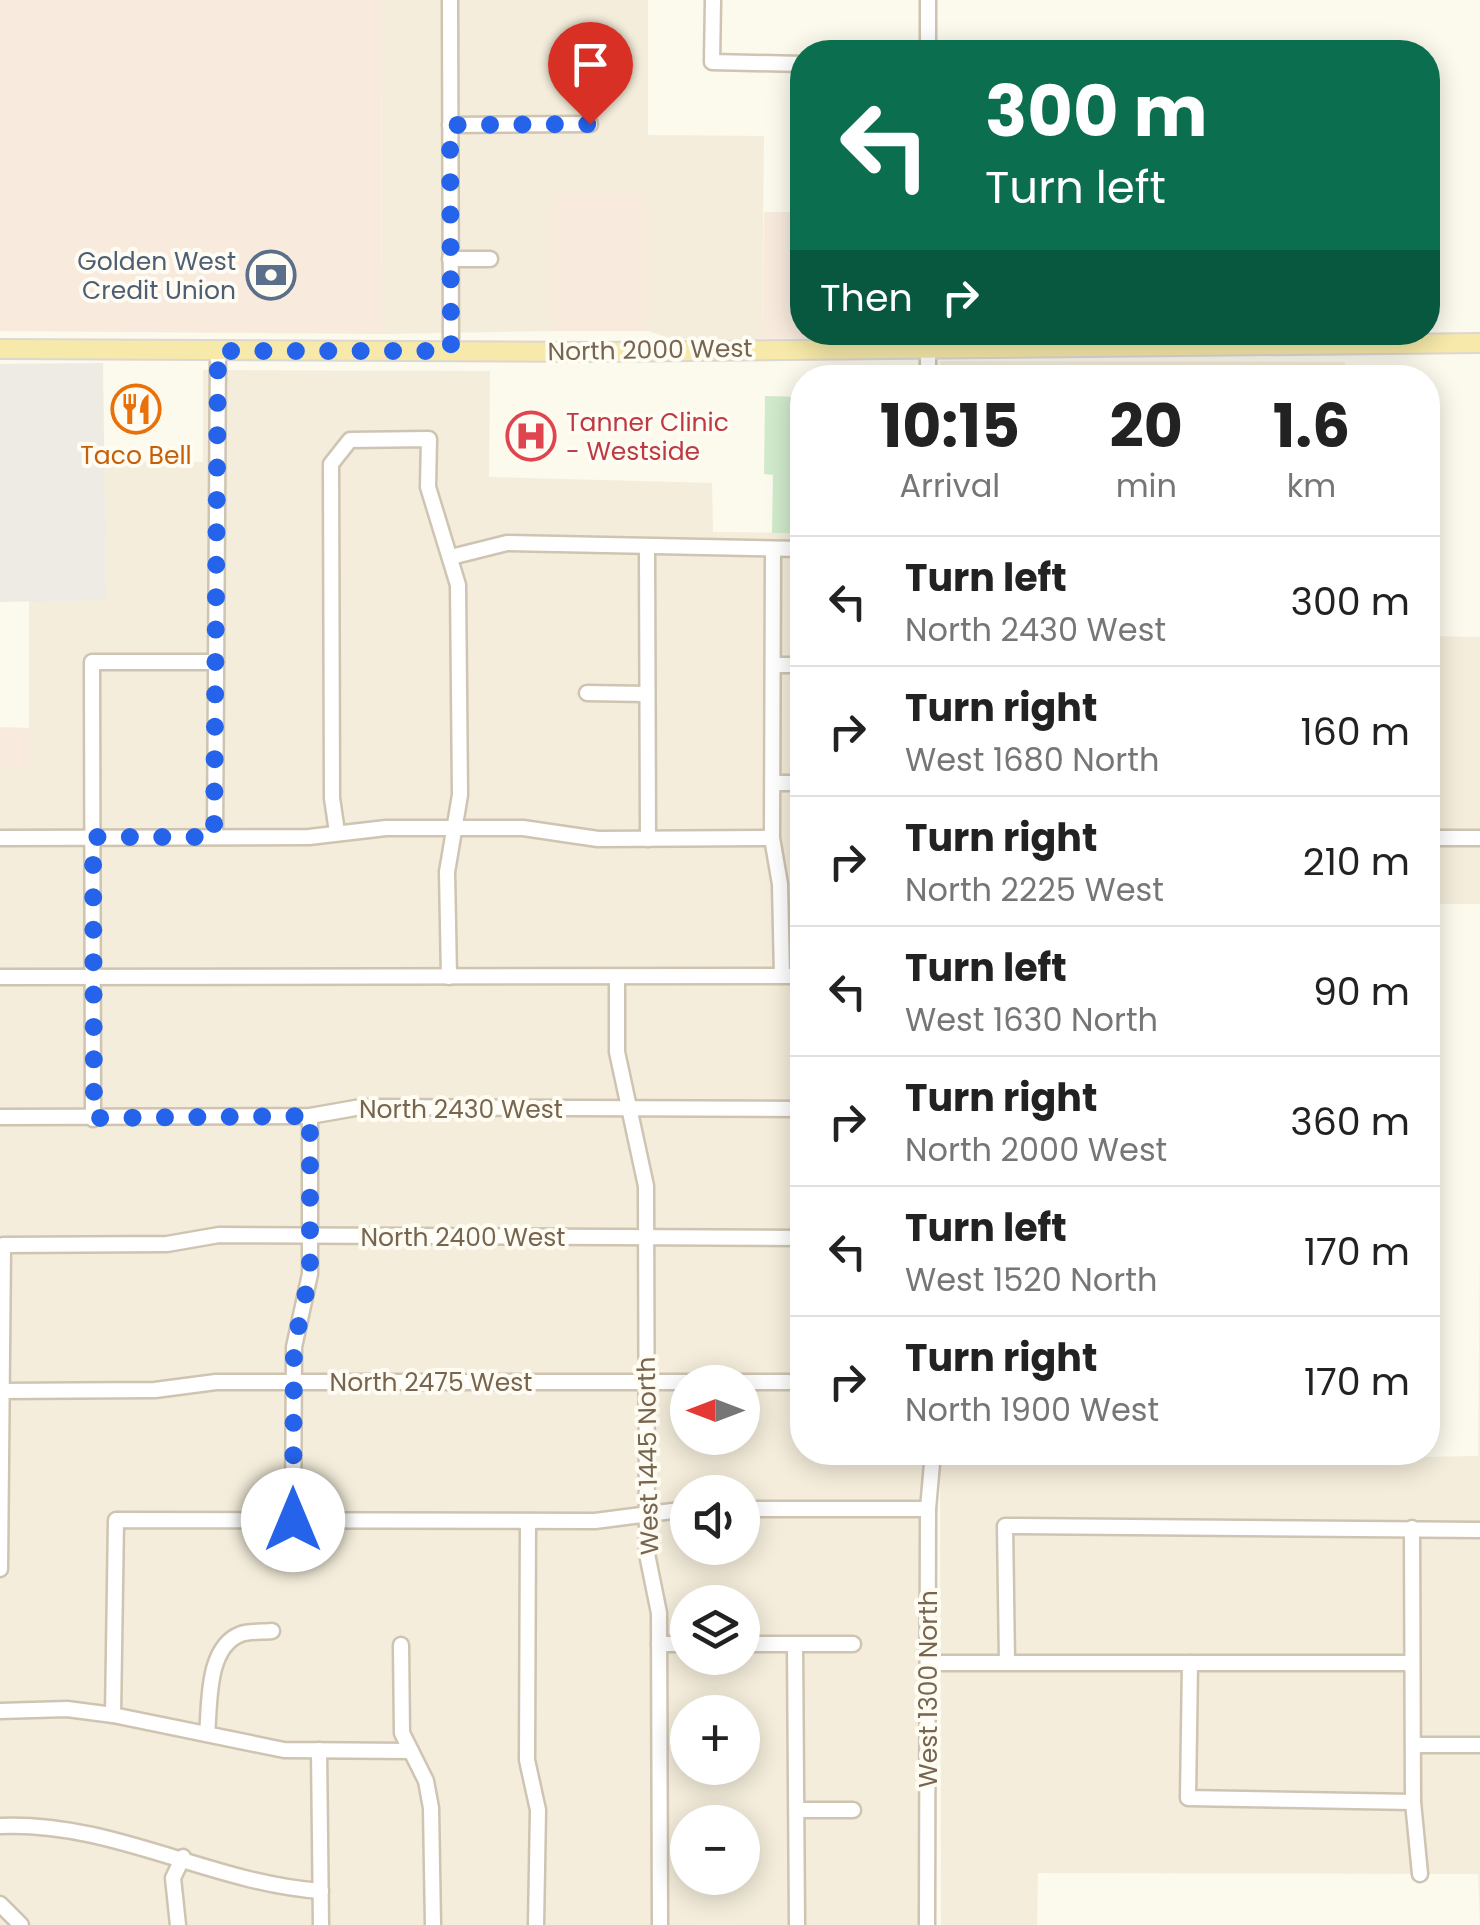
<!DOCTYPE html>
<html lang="en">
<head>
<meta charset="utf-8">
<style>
	:root { --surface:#fff; --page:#f2f2f2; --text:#222; --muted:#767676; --line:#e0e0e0 }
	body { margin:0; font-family:Poppins,sans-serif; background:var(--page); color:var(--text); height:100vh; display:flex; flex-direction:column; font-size:38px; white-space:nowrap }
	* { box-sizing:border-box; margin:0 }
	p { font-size:32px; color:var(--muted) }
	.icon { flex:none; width:55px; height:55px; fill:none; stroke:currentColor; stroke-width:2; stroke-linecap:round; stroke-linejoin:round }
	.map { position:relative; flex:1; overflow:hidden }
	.drawer { position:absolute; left:790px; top:365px; width:650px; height:1100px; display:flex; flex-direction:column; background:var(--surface); border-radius:40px; box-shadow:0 5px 25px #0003 }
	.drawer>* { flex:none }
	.hud { position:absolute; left:790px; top:40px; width:650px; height:305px; border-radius:40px; box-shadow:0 5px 25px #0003; background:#0b6e4f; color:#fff; overflow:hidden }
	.needle { width:65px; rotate:270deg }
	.tools { position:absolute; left:670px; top:1365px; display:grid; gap:20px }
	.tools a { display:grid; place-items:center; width:90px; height:90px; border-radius:50%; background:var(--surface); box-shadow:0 5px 25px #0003; font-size:50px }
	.pin { position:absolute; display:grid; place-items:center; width:85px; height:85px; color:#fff; margin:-102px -42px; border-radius:50% 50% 50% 0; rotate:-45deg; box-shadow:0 0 10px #0007 }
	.pin .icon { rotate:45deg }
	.me { position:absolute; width:110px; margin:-55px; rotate:0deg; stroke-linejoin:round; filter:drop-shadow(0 0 8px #0008) }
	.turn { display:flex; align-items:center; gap:35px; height:210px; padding:0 30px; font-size:45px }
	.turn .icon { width:130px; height:130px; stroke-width:2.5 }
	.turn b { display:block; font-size:70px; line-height:85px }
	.then { display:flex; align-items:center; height:95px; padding:0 30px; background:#0003; gap:20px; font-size:38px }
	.eta { display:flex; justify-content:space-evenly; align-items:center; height:170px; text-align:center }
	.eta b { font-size:60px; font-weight:700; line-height:70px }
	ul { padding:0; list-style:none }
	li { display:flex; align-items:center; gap:30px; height:130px; padding:0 30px; border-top:2px solid var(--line) }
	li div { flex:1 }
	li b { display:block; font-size:38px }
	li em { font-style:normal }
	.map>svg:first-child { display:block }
	.residential { fill:#f4eddb; fill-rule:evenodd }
	.commercial { fill:#f8ebde }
	.industrial { fill:#eeebe4 }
	.green { fill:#d1eacb }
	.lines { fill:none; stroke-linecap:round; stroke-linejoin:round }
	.minor-casing { stroke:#cec4b1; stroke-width:19 }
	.major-casing { stroke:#dcd7d1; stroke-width:22 }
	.minor { stroke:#fff; stroke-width:14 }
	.major { stroke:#f6e9a9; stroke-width:18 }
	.route { stroke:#2563eb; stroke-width:18; stroke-dasharray:0 32.4 }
	.labels { text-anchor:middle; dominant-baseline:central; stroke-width:8; stroke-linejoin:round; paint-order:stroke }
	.service-label { font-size:25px; fill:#4e5e75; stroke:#fefcf3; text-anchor:end }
	.street-label { font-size:25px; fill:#77654f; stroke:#fefcf3 }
	.health-label { font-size:25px; fill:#be3a42; stroke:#fefcf3; text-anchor:start }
	.food-label { font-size:25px; fill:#c56008; stroke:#fefcf3 }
</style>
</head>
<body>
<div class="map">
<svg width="1480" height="1925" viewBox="0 0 1480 1925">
	<rect width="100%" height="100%" fill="#fcf9ed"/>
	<!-- residential -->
	<g class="residential">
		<polygon points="381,0 648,0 648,135 764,136 762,339 672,339 648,331 648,194 552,194 552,331 382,334"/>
		<polygon points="940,361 1345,362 1345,377 940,378"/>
		<path d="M203 370 490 371 489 477 712 483 713 532 802 533V1452L922 1453 921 1925H0V767H29V601L106 600 104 461 203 462ZM688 1382H742V1438H688ZM688 1492H742V1548H688ZM688 1602H742V1658H688ZM688 1712H742V1768H688ZM688 1822H742V1878H688Z"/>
		<polygon points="1428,636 1480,637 1480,904 1428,904"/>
		<polygon points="1480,1251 1480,1925 1478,1874 1038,1873 1037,1925 941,1925 940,1453 1068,1453 1069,1463 1478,1456"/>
	</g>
	<!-- commercial -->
	<g class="commercial">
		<polygon points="0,0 381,0 382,334 0,331"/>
		<rect x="552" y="193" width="96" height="138"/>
		<polygon points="764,212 802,212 802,332 918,333 914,337 762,339"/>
		<polygon points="0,727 29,728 29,767 0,767"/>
	</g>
	<!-- industrial -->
	<polygon class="industrial" points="103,363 106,600 0,602 0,364"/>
	<!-- green -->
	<polygon class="green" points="765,396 802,397 802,533 772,533 773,475 764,474"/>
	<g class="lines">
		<!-- minor casing -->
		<g class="minor-casing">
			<g id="minor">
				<polyline points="450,0 451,351"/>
				<polyline points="713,0 712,62 802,64"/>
				<polyline points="928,0 928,52"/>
				<polyline points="450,125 590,124"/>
				<polyline points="450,259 490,259"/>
				<polyline points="928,332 928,378"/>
				<polyline points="647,549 648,839"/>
				<polyline points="773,549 772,838 780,884 782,976"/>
				<polyline points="451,557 507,543 802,549"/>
				<polyline points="773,665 802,665"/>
				<polyline points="587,693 647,694"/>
				<polyline points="774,783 802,783"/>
				<polyline points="337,832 332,798 331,464 350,440 429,439 428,487 458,585 460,795 447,872 449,977"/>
				<polyline points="215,837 218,351"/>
				<polyline points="0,838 309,837 386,828 523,828 598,839 772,838"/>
				<polyline points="1428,838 1480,838"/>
				<polyline points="0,977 802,976"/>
				<polyline points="617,977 617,1052 646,1186 647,1554 659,1613 660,1925"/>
				<polyline points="0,1117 310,1116 361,1107 802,1109"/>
				<polyline points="93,1119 92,662 216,662"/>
				<polyline points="0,1391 155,1390 216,1382 802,1382"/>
				<polyline points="742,1509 928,1509"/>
				<polyline points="293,1520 294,1347 310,1274 310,1116"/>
				<polyline points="528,1521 527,1760 538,1810 536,1925"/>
				<polyline points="1412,1528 1413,1802 1420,1874"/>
				<polyline points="0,1569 3,1245 167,1244 219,1235 802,1238"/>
				<polyline points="659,1644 688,1644"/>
				<polyline points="742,1644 853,1644"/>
				<polyline points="401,1645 402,1733 426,1781 431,1808 433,1925"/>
				<polyline points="795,1645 797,1925"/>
				<polyline points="1007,1662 1005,1526 1480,1530"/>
				<polyline points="928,1663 1412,1663"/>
				<polyline points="1190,1663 1188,1798 1413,1802"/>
				<polyline points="0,1711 67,1709 113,1715 284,1750 411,1751"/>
				<polyline points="113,1715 116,1520 595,1521 688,1509"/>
				<path d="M207 1734C210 1704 206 1647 241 1634 249 1631 263 1632 272 1631"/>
				<polyline points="1414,1745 1480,1745"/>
				<polyline points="319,1750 321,1925"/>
				<polyline points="797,1810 853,1810"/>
				<path d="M0 1826C113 1821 210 1883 321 1891"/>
				<polyline points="0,1904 21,1925"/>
				<polyline points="178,1925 173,1878 183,1857"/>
				<polyline points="927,1925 928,1509 933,1452"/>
			</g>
		</g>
		<!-- major casing -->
		<g class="major-casing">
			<polyline id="major" points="0,349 594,352 1480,343"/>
		</g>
		<!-- minor -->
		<use href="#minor" class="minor"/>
		<!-- major -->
		<use href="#major" class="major"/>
	</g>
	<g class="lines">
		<!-- route -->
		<polyline class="route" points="293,1520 294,1347 310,1274 310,1116 94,1118 93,837 214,837 218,351 451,351 450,125 590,124"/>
	</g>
	<!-- icons -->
	<defs>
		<g id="bank-ring" transform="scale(2.5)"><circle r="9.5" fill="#fefcf3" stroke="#5c6f8a" stroke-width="1.5"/><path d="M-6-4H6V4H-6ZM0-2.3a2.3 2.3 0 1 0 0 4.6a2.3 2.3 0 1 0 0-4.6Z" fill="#5c6f8a"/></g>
		<g id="restaurant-ring" transform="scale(2.5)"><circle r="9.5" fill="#fefcf3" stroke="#e8710a" stroke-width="1.5"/><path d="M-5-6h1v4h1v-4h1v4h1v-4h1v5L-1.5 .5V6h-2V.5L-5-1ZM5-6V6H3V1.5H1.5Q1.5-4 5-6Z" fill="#e8710a"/></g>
		<g id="hospital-ring" transform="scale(2.5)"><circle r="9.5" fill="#fefcf3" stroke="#e0444e" stroke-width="1.5"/><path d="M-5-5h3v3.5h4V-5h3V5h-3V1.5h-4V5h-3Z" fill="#e0444e"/></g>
	</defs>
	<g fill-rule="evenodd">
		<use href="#bank-ring" x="271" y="275"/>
		<use href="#restaurant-ring" x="136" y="409"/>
		<use href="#hospital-ring" x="531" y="436"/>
	</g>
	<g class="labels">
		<!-- service labels -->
		<g class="service-label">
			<text x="236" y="261">Golden West<tspan x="236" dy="29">Credit Union</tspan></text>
		</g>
		<!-- street labels -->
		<g class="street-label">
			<text transform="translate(650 350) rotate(-1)">North 2000 West</text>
			<text x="461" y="1109">North 2430 West</text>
			<text x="463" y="1237">North 2400 West</text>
			<text x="431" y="1382">North 2475 West</text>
			<text transform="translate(648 1456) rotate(-91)">West 1445 North</text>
			<text transform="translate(928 1689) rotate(-90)">West 1300 North</text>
		</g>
		<!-- health labels -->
		<g class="health-label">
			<text x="566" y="422">Tanner Clinic<tspan x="566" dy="29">- Westside</tspan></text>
		</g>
		<!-- food labels -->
		<g class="food-label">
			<text x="136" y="455">Taco Bell</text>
		</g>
	</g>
</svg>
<div class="tools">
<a><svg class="needle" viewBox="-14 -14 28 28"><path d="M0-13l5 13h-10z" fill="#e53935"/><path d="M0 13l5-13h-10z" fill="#767676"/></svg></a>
<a><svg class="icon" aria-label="sound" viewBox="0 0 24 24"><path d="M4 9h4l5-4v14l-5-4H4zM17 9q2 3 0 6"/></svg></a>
<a><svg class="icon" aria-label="layers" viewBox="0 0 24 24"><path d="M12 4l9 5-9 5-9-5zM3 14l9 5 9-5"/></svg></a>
<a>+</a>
<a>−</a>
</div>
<div class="pin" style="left:590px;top:124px;background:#d93025"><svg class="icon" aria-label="arrive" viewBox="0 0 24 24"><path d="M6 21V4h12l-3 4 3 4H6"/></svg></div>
<svg class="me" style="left:293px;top:1520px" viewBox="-20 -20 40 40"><circle r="19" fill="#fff"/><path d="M0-13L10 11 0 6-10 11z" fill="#2563eb"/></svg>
<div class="hud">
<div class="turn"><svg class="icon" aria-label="left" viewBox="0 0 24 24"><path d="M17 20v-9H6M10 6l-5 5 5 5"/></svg><div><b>300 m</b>Turn left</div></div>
<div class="then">Then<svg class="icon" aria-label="right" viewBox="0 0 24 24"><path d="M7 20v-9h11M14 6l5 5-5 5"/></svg></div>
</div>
<section class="drawer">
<div class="eta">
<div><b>10:15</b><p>Arrival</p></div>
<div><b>20</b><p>min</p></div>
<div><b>1.6</b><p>km</p></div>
</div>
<ul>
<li><svg class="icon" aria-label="left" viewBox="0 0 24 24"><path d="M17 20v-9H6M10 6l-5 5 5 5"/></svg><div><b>Turn left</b><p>North 2430 West</p></div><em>300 m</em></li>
<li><svg class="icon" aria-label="right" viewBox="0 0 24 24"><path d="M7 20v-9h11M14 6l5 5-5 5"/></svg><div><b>Turn right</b><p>West 1680 North</p></div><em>160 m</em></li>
<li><svg class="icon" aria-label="right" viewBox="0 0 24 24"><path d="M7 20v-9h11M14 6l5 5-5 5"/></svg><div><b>Turn right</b><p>North 2225 West</p></div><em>210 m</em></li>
<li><svg class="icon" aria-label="left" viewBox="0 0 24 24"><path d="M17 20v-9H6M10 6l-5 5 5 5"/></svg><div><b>Turn left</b><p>West 1630 North</p></div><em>90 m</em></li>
<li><svg class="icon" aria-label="right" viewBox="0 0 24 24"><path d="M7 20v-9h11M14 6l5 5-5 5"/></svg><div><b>Turn right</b><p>North 2000 West</p></div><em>360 m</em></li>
<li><svg class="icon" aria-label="left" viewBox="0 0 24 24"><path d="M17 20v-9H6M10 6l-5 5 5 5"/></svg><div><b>Turn left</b><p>West 1520 North</p></div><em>170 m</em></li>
<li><svg class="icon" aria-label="right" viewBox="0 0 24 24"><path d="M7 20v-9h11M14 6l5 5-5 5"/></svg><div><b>Turn right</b><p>North 1900 West</p></div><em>170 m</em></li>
</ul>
</section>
</div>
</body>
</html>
